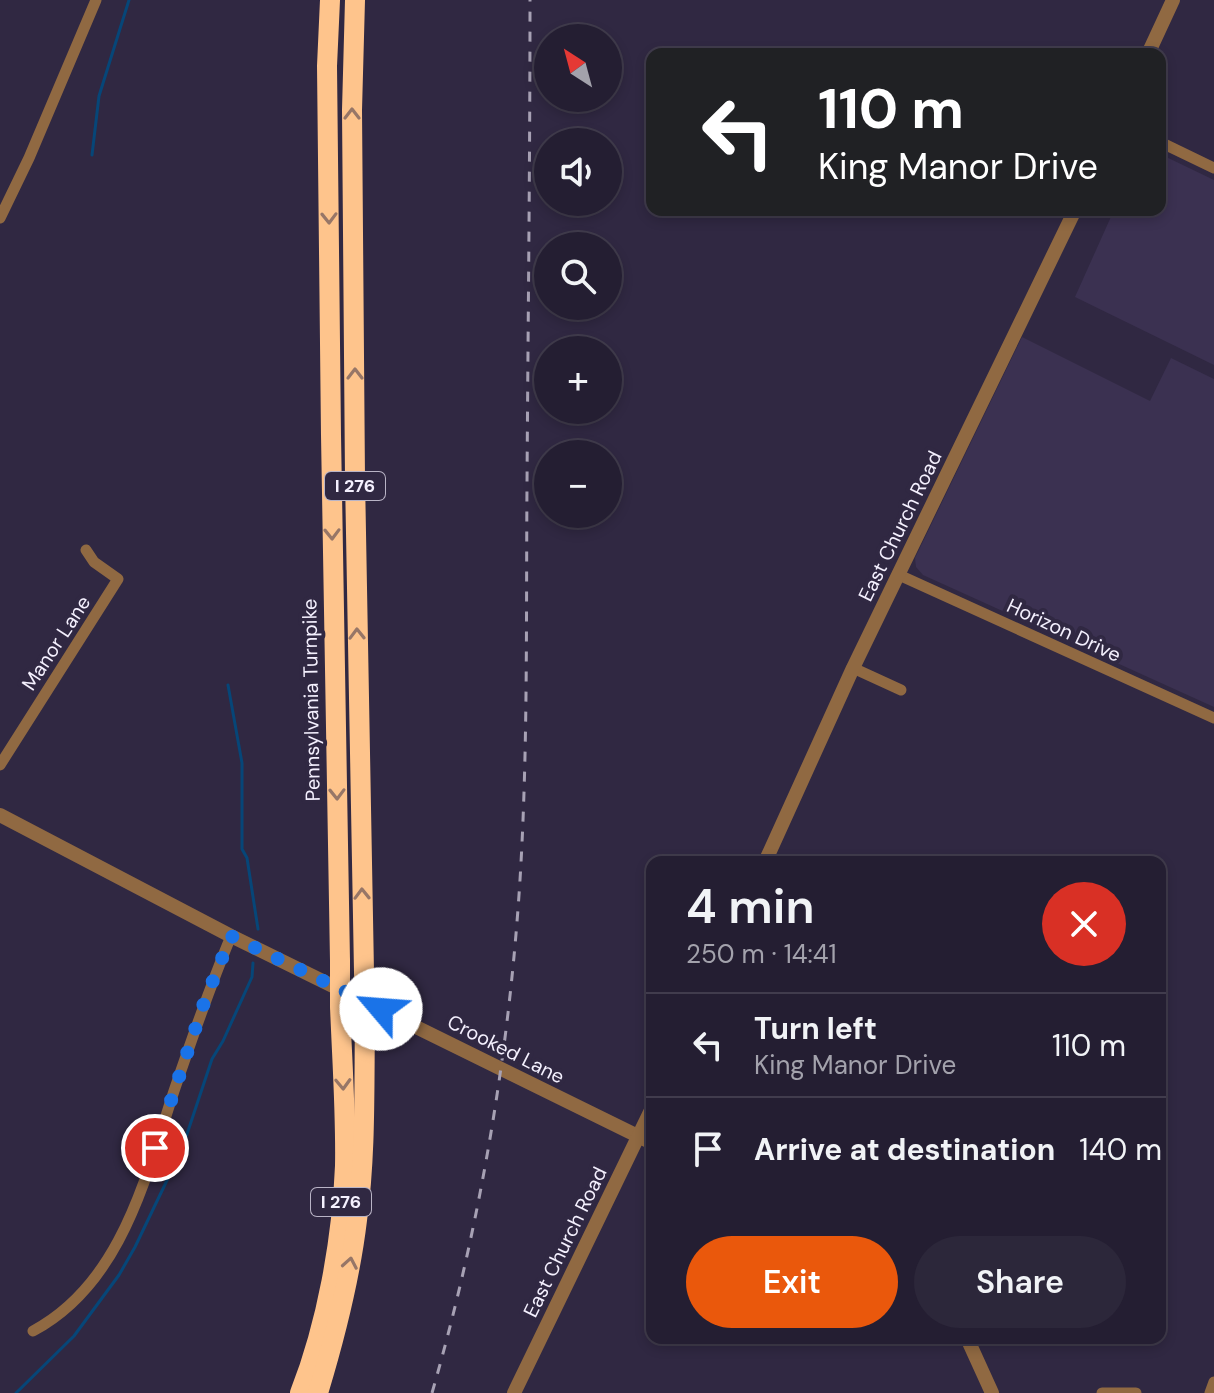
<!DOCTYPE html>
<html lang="en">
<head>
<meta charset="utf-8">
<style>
	:root { --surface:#241e32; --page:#2c273a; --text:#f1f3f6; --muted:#a3a2ac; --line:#413c4d; --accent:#ea580c }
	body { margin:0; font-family:"DM Sans",sans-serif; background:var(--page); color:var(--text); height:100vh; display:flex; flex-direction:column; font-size:30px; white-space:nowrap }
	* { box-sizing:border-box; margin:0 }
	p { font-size:26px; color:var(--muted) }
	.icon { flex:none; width:44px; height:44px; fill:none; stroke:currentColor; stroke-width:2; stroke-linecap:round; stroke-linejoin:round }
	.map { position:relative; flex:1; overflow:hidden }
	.details { position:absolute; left:646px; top:856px; width:520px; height:488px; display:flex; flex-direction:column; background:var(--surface); border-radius:16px; box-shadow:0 4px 12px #0003,0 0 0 2px var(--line) }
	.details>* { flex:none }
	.banner { position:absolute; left:646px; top:48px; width:520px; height:168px; border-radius:16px; box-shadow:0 4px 12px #0003,0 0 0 2px var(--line); background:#202124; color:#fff; overflow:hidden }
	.needle { width:52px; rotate:324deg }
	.tools { position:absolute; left:534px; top:24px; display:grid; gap:16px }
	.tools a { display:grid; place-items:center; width:88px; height:88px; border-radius:50%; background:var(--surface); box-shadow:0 4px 12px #0003,0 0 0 2px var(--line); font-size:40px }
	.pin { position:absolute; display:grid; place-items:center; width:68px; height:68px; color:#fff; margin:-34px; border:4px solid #fff; border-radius:50%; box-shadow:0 2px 8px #0007 }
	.me { position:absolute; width:88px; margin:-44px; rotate:297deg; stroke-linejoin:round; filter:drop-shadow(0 0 6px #0008) }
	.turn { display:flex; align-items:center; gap:28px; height:168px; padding:0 40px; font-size:36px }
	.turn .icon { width:104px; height:104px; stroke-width:2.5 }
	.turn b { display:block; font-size:56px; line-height:68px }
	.round { display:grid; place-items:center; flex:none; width:84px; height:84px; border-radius:42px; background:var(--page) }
	.overview { display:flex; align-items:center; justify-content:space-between; height:136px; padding:0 40px }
	h1 { font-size:48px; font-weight:600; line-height:60px }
	.cta { display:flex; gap:16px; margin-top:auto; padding:16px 40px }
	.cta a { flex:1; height:92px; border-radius:48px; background:var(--accent); color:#fff; font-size:32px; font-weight:600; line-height:92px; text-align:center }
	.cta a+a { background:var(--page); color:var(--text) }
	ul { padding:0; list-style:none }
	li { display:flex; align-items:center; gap:24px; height:104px; padding:0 40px; border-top:2px solid var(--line) }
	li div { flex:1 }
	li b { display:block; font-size:30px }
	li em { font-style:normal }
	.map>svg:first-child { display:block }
	.built { fill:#3b3151 }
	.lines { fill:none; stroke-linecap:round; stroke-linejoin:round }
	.stream { stroke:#064678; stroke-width:3 }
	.minor { stroke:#906942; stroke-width:11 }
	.tertiary { stroke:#906942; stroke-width:14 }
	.motorway { stroke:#fec48c; stroke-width:20 }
	.rail { stroke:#a7a1b4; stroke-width:3; stroke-dasharray:10 10; stroke-linecap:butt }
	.motorway-bridge { stroke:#fec48c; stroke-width:20 }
	.oneway { stroke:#977667 }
	.route { stroke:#1a73e8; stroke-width:14; stroke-dasharray:0 25.2 }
	.labels { text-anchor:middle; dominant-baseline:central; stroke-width:8; stroke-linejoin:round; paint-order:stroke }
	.shield { fill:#302842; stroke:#b9b4c6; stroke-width:2 }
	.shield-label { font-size:18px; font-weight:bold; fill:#f4f0fe }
	.street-label { font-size:20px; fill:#f4f0fe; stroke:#302842 }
</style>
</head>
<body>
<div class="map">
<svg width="1214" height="1393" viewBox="0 0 1214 1393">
	<rect width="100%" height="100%" fill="#302842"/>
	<!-- built -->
	<g class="built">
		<polygon points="1160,154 1214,180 1214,365 1075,297 1114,210 1160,210"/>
		<polygon points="1022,337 1150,401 1171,358 1214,379 1214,707 923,575 916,567 915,558"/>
	</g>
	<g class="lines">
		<!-- stream -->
		<g class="stream">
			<polyline points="92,155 99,96 129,0"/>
			<polyline points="228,685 242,763 242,849 247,858 258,929"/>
			<polyline points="16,1393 74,1336 119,1275 135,1247 182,1149 212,1059 223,1041 252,977 253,963"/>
		</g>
		<!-- minor -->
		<g class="minor">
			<polyline points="1160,142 1214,168"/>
			<polyline points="0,218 29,158 96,0"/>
			<polyline points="899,575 1214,718"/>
			<polyline points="853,668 901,690"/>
			<polyline points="0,765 118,579 94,562 86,550"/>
			<path d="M33 1331C121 1284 145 1179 174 1091 192 1038 210 987 231 936"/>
			<polyline points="1102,1393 1136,1393"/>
			<polyline points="1210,1393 1214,1382"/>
		</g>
		<!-- tertiary -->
		<g class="tertiary">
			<polyline points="1148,54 1173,0"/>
			<polyline points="0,815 231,936 652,1143"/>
			<polyline points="765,862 853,668 1075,210"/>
			<polyline points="967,1338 992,1393"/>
			<polyline points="514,1393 652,1108"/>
		</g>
		<!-- motorway -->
		<g class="motorway">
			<polyline points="330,0 327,66 331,435 340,961"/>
			<polyline points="355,0 352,110 355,478 364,972"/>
			<path d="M300 1393C327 1324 342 1240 345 1166 346 1113 342 1059 340 1006"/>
			<path d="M318 1393C335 1337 350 1279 357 1220 366 1154 364 1086 365 1019"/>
		</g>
		<!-- rail -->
		<path class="rail" d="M432 1393C480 1226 509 1054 520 880 528 749 526 617 527 486 528 324 530 162 530 0"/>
		<!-- motorway-bridge -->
		<g class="motorway-bridge">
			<polyline points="340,961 340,1006"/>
			<polyline points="364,972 365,1019"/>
		</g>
	</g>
	<!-- one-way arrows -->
	<defs><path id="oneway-chevron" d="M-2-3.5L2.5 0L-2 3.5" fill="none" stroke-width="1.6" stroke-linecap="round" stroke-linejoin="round" transform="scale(2)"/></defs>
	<g class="oneway">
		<use href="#oneway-chevron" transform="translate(352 114) rotate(-90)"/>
		<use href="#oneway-chevron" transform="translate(329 218) rotate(89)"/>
		<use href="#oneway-chevron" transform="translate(355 374) rotate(-90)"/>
		<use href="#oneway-chevron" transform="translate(332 534) rotate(89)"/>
		<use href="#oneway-chevron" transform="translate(357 634) rotate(-91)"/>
		<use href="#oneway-chevron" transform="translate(337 794) rotate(89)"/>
		<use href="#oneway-chevron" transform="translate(362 894) rotate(-91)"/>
		<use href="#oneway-chevron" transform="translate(343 1084) rotate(88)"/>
		<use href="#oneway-chevron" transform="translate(350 1263) rotate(-80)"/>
	</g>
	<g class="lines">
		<!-- route -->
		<polyline class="route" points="155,1148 204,1003 231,936 381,1009"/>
	</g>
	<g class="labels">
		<!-- shield labels -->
		<g class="shield">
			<rect x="325" y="472" width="60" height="28" rx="6"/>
			<rect x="311" y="1188" width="60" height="28" rx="6"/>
		</g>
		<g class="shield-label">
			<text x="355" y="486">I 276</text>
			<text x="341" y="1202">I 276</text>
		</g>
		<!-- street labels -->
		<g class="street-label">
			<text transform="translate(900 526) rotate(-64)">East Church Road</text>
			<text transform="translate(1064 630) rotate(25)">Horizon Drive</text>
			<text transform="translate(56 643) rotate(-57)">Manor Lane</text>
			<text transform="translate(311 700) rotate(-91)">Pennsylvania Turnpike</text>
			<text transform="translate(506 1049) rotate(27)">Crooked Lane</text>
			<text transform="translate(565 1242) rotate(-64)">East Church Road</text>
		</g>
	</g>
</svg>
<div class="tools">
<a><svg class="needle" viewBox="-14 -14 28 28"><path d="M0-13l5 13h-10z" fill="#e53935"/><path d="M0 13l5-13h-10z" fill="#a3a2ac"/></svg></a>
<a><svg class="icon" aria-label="sound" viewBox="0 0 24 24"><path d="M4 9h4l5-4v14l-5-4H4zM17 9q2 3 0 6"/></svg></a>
<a><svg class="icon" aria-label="search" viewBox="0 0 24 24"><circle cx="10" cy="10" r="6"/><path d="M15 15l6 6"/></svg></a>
<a>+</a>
<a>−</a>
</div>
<div class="pin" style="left:155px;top:1148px;background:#d93025"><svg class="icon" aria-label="arrive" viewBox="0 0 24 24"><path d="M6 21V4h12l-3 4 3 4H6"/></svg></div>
<svg class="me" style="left:381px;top:1009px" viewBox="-20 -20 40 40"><circle r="19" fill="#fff"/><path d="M0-13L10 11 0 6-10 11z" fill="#1a73e8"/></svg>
<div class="banner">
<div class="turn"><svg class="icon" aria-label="left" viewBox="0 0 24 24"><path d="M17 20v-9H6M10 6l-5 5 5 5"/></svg><div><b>110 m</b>King Manor Drive</div></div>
</div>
<section class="details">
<div class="overview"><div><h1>4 min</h1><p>250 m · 14:41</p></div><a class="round" style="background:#d93025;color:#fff"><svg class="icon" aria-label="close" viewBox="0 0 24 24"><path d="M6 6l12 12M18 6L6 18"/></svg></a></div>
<ul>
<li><svg class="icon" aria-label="left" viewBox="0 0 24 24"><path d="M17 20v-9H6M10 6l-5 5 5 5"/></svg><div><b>Turn left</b><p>King Manor Drive</p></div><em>110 m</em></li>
<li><svg class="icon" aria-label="arrive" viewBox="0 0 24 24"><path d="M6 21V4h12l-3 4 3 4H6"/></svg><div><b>Arrive at destination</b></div><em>140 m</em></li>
</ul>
<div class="cta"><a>Exit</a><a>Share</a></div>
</section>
</div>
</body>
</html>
